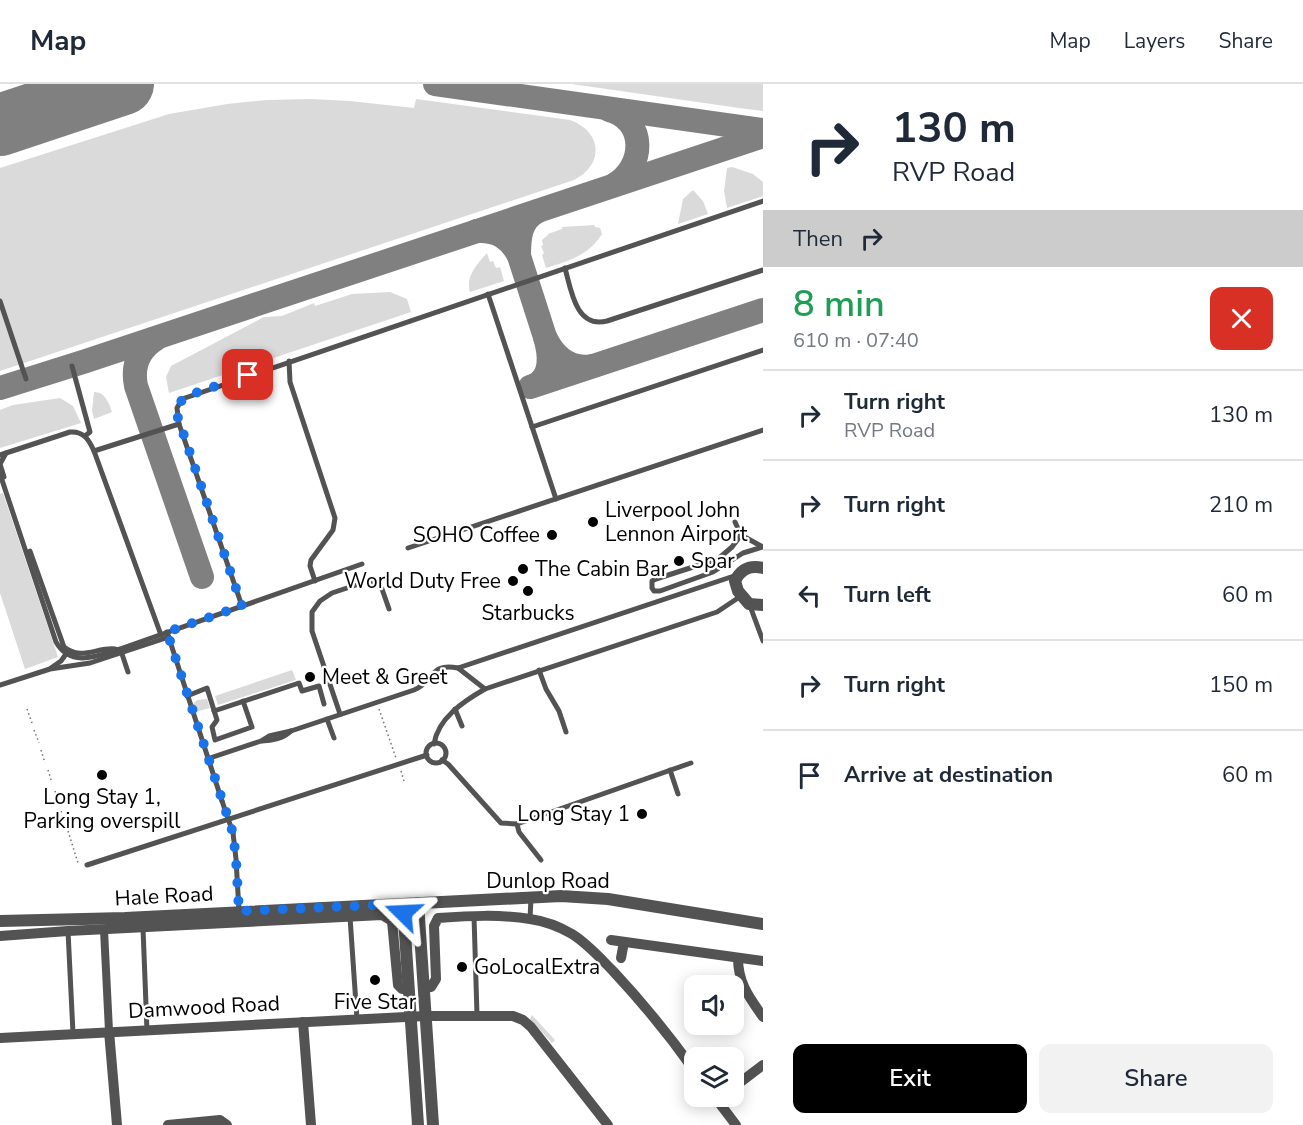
<!DOCTYPE html>
<html lang="en">
<head>
<meta charset="utf-8">
<style>
	:root { --surface:#fff; --page:#f2f2f3; --text:#1f2937; --muted:#747a83; --line:#e0e1e3; --accent:#000 }
	body { margin:0; font-family:"Nunito Sans",sans-serif; background:var(--page); color:var(--text); height:100vh; display:flex; flex-direction:column; font-size:22px; white-space:nowrap }
	* { box-sizing:border-box; margin:0 }
	p { font-size:20px; color:var(--muted) }
	.icon { flex:none; width:33px; height:33px; fill:none; stroke:currentColor; stroke-width:2; stroke-linecap:round; stroke-linejoin:round }
	.map { position:relative; flex:1; overflow:hidden }
	.panel { display:flex; flex-direction:column; background:var(--surface); width:540px }
	.panel>* { flex:none }
	.guide { background:#fff; color:var(--text); overflow:hidden }
	.tools { position:absolute; left:684px; top:891px; display:grid; gap:12px }
	.tools a { display:grid; place-items:center; width:60px; height:60px; border-radius:12px; background:var(--surface); box-shadow:0 3px 15px #0003; font-size:30px }
	.pin { position:absolute; display:grid; place-items:center; width:51px; height:51px; color:#fff; margin:-26px; border-radius:12px; box-shadow:0 3px 9px #0006 }
	.me { position:absolute; width:66px; margin:-33px; rotate:291deg; stroke-linejoin:round; filter:drop-shadow(0 0 4px #0008) }
	.turn { display:flex; align-items:center; gap:21px; height:126px; padding:0 30px; font-size:27px }
	.turn .icon { width:78px; height:78px; stroke-width:2.5 }
	.turn b { display:block; font-size:42px; line-height:51px }
	.then { display:flex; align-items:center; height:57px; padding:0 30px; background:#0003; gap:12px; font-size:22px }
	.round { display:grid; place-items:center; flex:none; width:63px; height:63px; border-radius:12px; background:var(--page) }
	.head { display:flex; align-items:center; justify-content:space-between; height:102px; padding:0 30px }
	h1 { font-size:36px; font-weight:600; line-height:45px; color:#1e9e55 }
	.cta { display:flex; gap:12px; margin-top:auto; padding:12px 30px }
	.cta a { flex:1; height:69px; border-radius:12px; background:var(--accent); color:#fff; font-size:24px; font-weight:600; line-height:69px; text-align:center }
	.cta a+a { background:var(--page); color:var(--text) }
	ul { padding:0; list-style:none }
	li { display:flex; align-items:center; gap:18px; height:90px; padding:0 30px; border-top:2px solid var(--line) }
	li div { flex:1 }
	li b { display:block; font-size:22px }
	li em { font-style:normal }
	header { display:flex; align-items:center; gap:36px; box-sizing:border-box; height:84px; padding:0 30px; background:var(--surface); border-bottom:2px solid var(--line) }
	header strong { font-size:28px }
	nav { display:flex; gap:33px; margin-inline-start:auto; font-size:21px }
	main { display:flex; flex:1; min-height:0 }
	.map>svg:first-child { display:block }
	.green { fill:#dadada }
	.lines { fill:none; stroke-linecap:round; stroke-linejoin:round }
	.taxiway { stroke:#808080; stroke-width:24 }
	.runway { stroke:#808080; stroke-width:62 }
	.path { stroke:#757575; stroke-width:1.5; stroke-dasharray:1.5 3; stroke-linecap:butt }
	.service { stroke:#535353; stroke-width:5 }
	.pedestrian { stroke:#535353; stroke-width:8 }
	.minor { stroke:#535353; stroke-width:10 }
	.tertiary { stroke:#535353; stroke-width:12 }
	.service-bridge { stroke:#535353; stroke-width:5 }
	.route { stroke:#1a73e8; stroke-width:10; stroke-dasharray:0 18 }
	.poi-dot { fill:#000; stroke:#fff; stroke-width:2 }
	.labels { text-anchor:middle; dominant-baseline:central; stroke-width:4.5; stroke-linejoin:round; paint-order:stroke }
	.poi-label { font-size:21px; fill:#000; stroke:#fff; text-anchor:start }
	.street-label { font-size:21px; fill:#000; stroke:#fff }
</style>
</head>
<body>
<header>
<strong>Map</strong>
<nav><a>Map</a><a>Layers</a><a>Share</a></nav>
</header>
<main>
<div class="map">
<svg width="763" height="1041" viewBox="0 0 763 1041">
	<rect width="100%" height="100%" fill="#fff"/>
	<!-- green -->
	<g class="green">
		<polygon points="572,0 763,0 763,27 739,24"/>
		<path d="M311 15 350 17 414 24 416 15 570 36C603 48 604 81 574 96L0 287V84L169 30 227 20 267 16Z"/>
		<polygon points="732,83 753,90 763,98 763,112 727,124 724,107 727,84"/>
		<polygon points="693,106 703,117 708,130 678,140 683,115"/>
		<path d="M594 141 595 143 600 144 602 150C589 171 569 177 546 184L542 171 544 169 541 162 543 161 542 156 548 151V150L562 145V143Z"/>
		<path d="M487 169 490 178 493 177 496 184 500 183 504 197 470 208C465 193 477 180 487 169Z"/>
		<polygon points="390,208 407,215 411,228 169,309 166,293 171,282 264,233 282,232 314,219 315,222 352,210"/>
		<path d="M94 308C105 308 109 319 112 328L94 335 92 327Z"/>
		<polygon points="60,314 73,322 81,339 0,364 0,326 13,321"/>
		<polygon points="3,409 58,573 25,585 0,509 0,410"/>
		<polygon points="292,586 296,596 218,621 215,612"/>
		<polygon points="207,615 210,624 195,628 193,620 197,616"/>
		<polygon points="532,931 555,956 552,959 530,935"/>
	</g>
	<g class="lines">
		<!-- taxiway -->
		<g class="taxiway">
			<polyline points="435,0 763,46"/>
			<polyline points="62,20 131,0"/>
			<path d="M609 26C647 37 645 83 614 101"/>
			<path d="M477 147C497 146 510 154 519 172 519 154 520 136 538 127"/>
			<polyline points="519,172 545,253"/>
			<path d="M156 255C138 266 132 282 136 302L202 493"/>
			<path d="M535 301C552 292 550 270 545 253 554 272 570 286 592 282"/>
			<polyline points="530,303 763,226"/>
			<polyline points="0,304 86,277 763,52"/>
		</g>
		<!-- runway -->
		<polyline class="runway" points="0,41 123,0"/>
		<!-- path -->
		<g class="path">
			<polyline points="27,625 32,639"/>
			<polyline points="379,625 396,674"/>
			<polyline points="34,646 39,659"/>
			<polyline points="41,666 45,679"/>
			<polyline points="48,686 52,699"/>
			<polyline points="401,687 404,697"/>
			<polyline points="55,707 59,719"/>
			<polyline points="61,727 65,739"/>
			<polyline points="68,747 78,779"/>
		</g>
		<!-- service -->
		<g class="service">
			<path d="M565 184C571 206 576 245 607 237L763 186"/>
			<polyline points="488,210 556,415"/>
			<polyline points="0,217 26,295"/>
			<polyline points="289,277 290,298 335,434 333,446 311,476 310,482 315,497"/>
			<polyline points="72,282 90,348 85,352"/>
			<polyline points="532,343 763,266"/>
			<polyline points="94,367 179,340"/>
			<path d="M0 371 70 348C84 347 89 356 94 367L161 551"/>
			<path d="M0 390 56 558C71 584 97 572 120 565L362 480"/>
			<polyline points="4,393 0,380 6,369"/>
			<polyline points="735,438 741,451 761,462"/>
			<polyline points="741,451 732,463 718,475 656,495 652,497 652,504 654,507 660,507 713,488 743,469 763,463"/>
			<polyline points="408,464 763,346"/>
			<path d="M30 467 64 563C81 577 97 563 115 565"/>
			<polyline points="242,522 179,340 177,324 182,315 763,117"/>
			<polyline points="750,522 763,557"/>
			<polyline points="167,548 222,717"/>
			<polyline points="121,567 128,588"/>
			<polyline points="51,584 61,577 66,570"/>
			<polyline points="458,584 485,605"/>
			<polyline points="539,586 546,605 559,627 566,648"/>
			<polyline points="0,601 50,585 90,579 169,553"/>
			<polyline points="187,612 207,604 217,636 212,643 215,656 252,643 243,617"/>
			<polyline points="455,625 462,642"/>
			<polyline points="214,627 299,599 302,607 319,602 324,620"/>
			<polyline points="340,630 312,547 312,528 320,517 332,509 371,496 382,505 389,525"/>
			<polyline points="327,635 334,654"/>
			<path d="M262 657C272 657 284 654 291 647"/>
			<circle cx="436" cy="669" r="10"/>
			<path d="M434 660C438 634 464 617 485 605L717 528 741 512"/>
			<path d="M207 675 261 657 269 652 291 647 414 606C435 597 430 578 458 584L737 491"/>
			<polyline points="442,676 448,680 501,739 517,740 691,679"/>
			<polyline points="670,686 678,710"/>
			<polyline points="517,740 519,748 541,776"/>
			<polyline points="233,749 236,775 239,827"/>
			<polyline points="87,781 427,671"/>
			<polyline points="474,832 477,931"/>
			<polyline points="350,833 357,935"/>
			<polyline points="530,835 531,814"/>
			<polyline points="143,844 147,947"/>
			<polyline points="68,847 73,949"/>
		</g>
		<!-- pedestrian -->
		<polyline class="pedestrian" points="104,846 109,947"/>
		<!-- minor -->
		<g class="minor">
			<polyline points="0,852 68,847 382,831 392,837 398,901 402,905 409,905"/>
			<polyline points="611,856 763,877"/>
			<polyline points="621,874 624,858"/>
			<path d="M738 874C738 899 749 913 763 933"/>
			<path d="M423 904 431 903 436 895 434 842 438 834C468 832 500 830 530 835 544 837 560 843 572 850 588 860 600 874 613 887 642 918 669 951 694 986"/>
			<polyline points="303,938 311,1041"/>
			<polyline points="109,947 117,1041"/>
			<polyline points="0,954 425,932 513,932 523,936 531,943 608,1041"/>
			<polyline points="734,1003 763,981"/>
			<polyline points="714,1012 736,1041"/>
			<polyline points="168,1041 220,1036 227,1041"/>
		</g>
		<!-- tertiary -->
		<g class="tertiary">
			<path d="M763 484C750 481 741 485 735 497L738 507 749 520 763 521"/>
			<polyline points="418,819 433,1041"/>
			<polyline points="403,820 418,1041"/>
			<polyline points="0,837 125,834 561,812 608,815 763,840"/>
		</g>
		<!-- service-bridge -->
		<polyline class="service-bridge" points="222,717 233,749"/>
	</g>
	<g class="lines">
		<!-- route -->
		<polyline class="route" points="248,291 187,312 179,319 177,331 242,522 167,548 233,749 236,775 239,827 403,820 403,829"/>
	</g>
	<!-- markers -->
	<g class="poi-dot">
		<circle cx="593" cy="438" r="6"/>
		<circle cx="552" cy="451" r="6"/>
		<circle cx="679" cy="477" r="6"/>
		<circle cx="523" cy="485" r="6"/>
		<circle cx="513" cy="497" r="6"/>
		<circle cx="528" cy="507" r="6"/>
		<circle cx="310" cy="593" r="6"/>
		<circle cx="102" cy="691" r="6"/>
		<circle cx="642" cy="730" r="6"/>
		<circle cx="462" cy="883" r="6"/>
		<circle cx="375" cy="896" r="6"/>
	</g>
	<g class="labels">
		<!-- poi labels -->
		<g class="poi-label">
			<text x="605" y="426">Liverpool John<tspan x="605" dy="24">Lennon Airport</tspan></text>
			<text x="540" y="451" text-anchor="end">SOHO Coffee</text>
			<text x="691" y="477">Spar</text>
			<text x="535" y="485">The Cabin Bar</text>
			<text x="501" y="497" text-anchor="end">World Duty Free</text>
			<text x="528" y="529" text-anchor="middle">Starbucks</text>
			<text x="322" y="593">Meet &amp; Greet</text>
			<text x="102" y="713" text-anchor="middle">Long Stay 1,<tspan x="102" dy="24">Parking overspill</tspan></text>
			<text x="630" y="730" text-anchor="end">Long Stay 1</text>
			<text x="474" y="883">GoLocalExtra</text>
			<text x="375" y="918" text-anchor="middle">Five Star</text>
		</g>
		<!-- street labels -->
		<g class="street-label">
			<text x="548" y="797">Dunlop Road</text>
			<text transform="translate(164 812) rotate(-3)">Hale Road</text>
			<text transform="translate(204 923) rotate(-3)">Damwood Road</text>
		</g>
	</g>
</svg>
<div class="tools">
<a><svg class="icon" aria-label="sound" viewBox="0 0 24 24"><path d="M4 9h4l5-4v14l-5-4H4zM17 9q2 3 0 6"/></svg></a>
<a><svg class="icon" aria-label="layers" viewBox="0 0 24 24"><path d="M12 4l9 5-9 5-9-5zM3 14l9 5 9-5"/></svg></a>
</div>
<div class="pin" style="left:248px;top:291px;background:#d93025"><svg class="icon" aria-label="arrive" viewBox="0 0 24 24"><path d="M6 21V4h12l-3 4 3 4H6"/></svg></div>
<svg class="me" style="left:403px;top:829px" viewBox="-20 -20 40 40"><path d="M0-17L14 15 0 8-14 15z" fill="#1a73e8" stroke="#fff" stroke-width="4"/></svg>
</div>
<section class="panel">
<div class="guide">
<div class="turn"><svg class="icon" aria-label="right" viewBox="0 0 24 24"><path d="M7 20v-9h11M14 6l5 5-5 5"/></svg><div><b>130 m</b>RVP Road</div></div>
<div class="then">Then<svg class="icon" aria-label="right" viewBox="0 0 24 24"><path d="M7 20v-9h11M14 6l5 5-5 5"/></svg></div>
</div>
<div class="head"><div><h1>8 min</h1><p>610 m · 07:40</p></div><a class="round" style="background:#d93025;color:#fff"><svg class="icon" aria-label="close" viewBox="0 0 24 24"><path d="M6 6l12 12M18 6L6 18"/></svg></a></div>
<ul>
<li><svg class="icon" aria-label="right" viewBox="0 0 24 24"><path d="M7 20v-9h11M14 6l5 5-5 5"/></svg><div><b>Turn right</b><p>RVP Road</p></div><em>130 m</em></li>
<li><svg class="icon" aria-label="right" viewBox="0 0 24 24"><path d="M7 20v-9h11M14 6l5 5-5 5"/></svg><div><b>Turn right</b></div><em>210 m</em></li>
<li><svg class="icon" aria-label="left" viewBox="0 0 24 24"><path d="M17 20v-9H6M10 6l-5 5 5 5"/></svg><div><b>Turn left</b></div><em>60 m</em></li>
<li><svg class="icon" aria-label="right" viewBox="0 0 24 24"><path d="M7 20v-9h11M14 6l5 5-5 5"/></svg><div><b>Turn right</b></div><em>150 m</em></li>
<li><svg class="icon" aria-label="arrive" viewBox="0 0 24 24"><path d="M6 21V4h12l-3 4 3 4H6"/></svg><div><b>Arrive at destination</b></div><em>60 m</em></li>
</ul>
<div class="cta"><a>Exit</a><a>Share</a></div>
</section>
</main>
</body>
</html>
